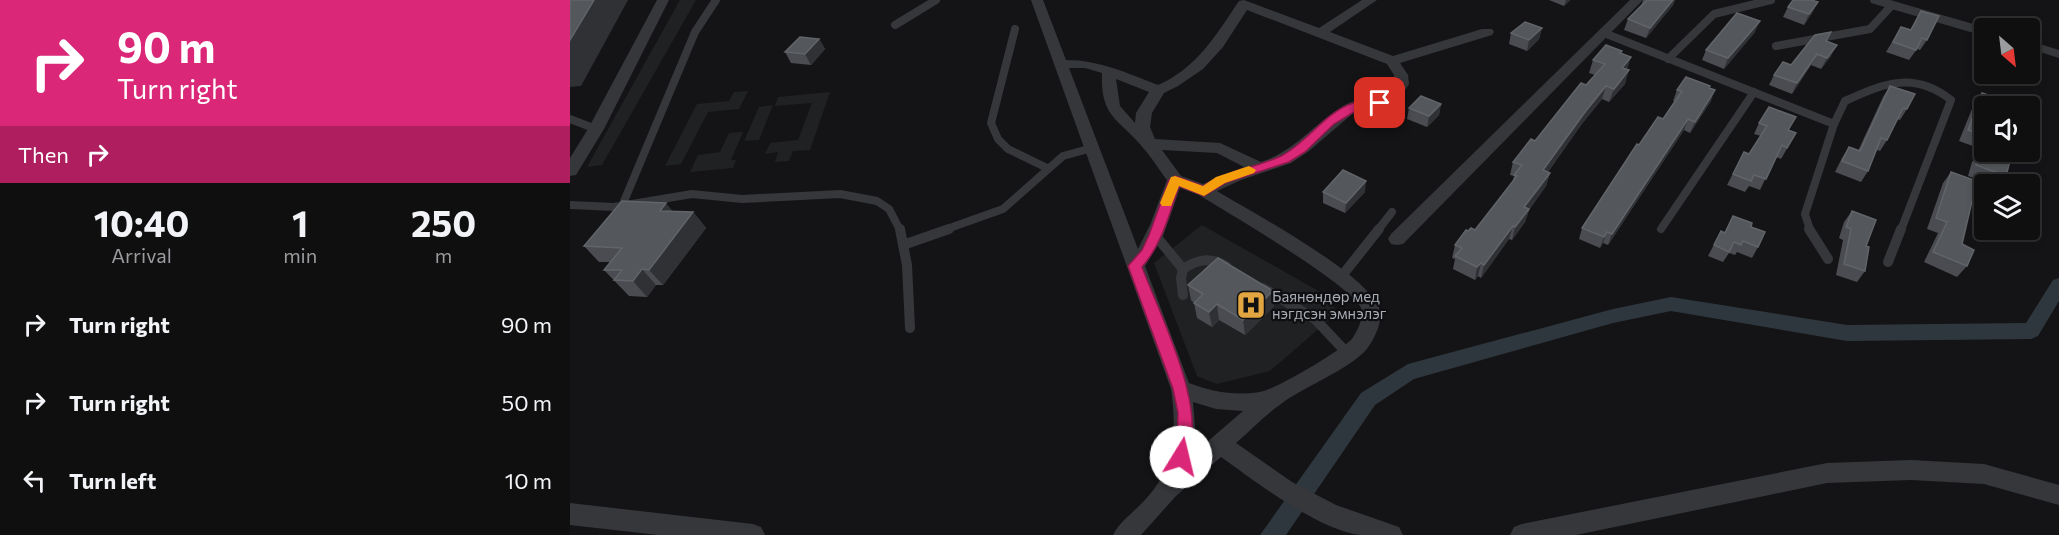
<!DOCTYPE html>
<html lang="en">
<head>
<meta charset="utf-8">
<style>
	:root { --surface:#0f0f10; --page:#181819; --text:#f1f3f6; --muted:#9b9c9f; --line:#2f2f30 }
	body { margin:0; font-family:Commissioner,sans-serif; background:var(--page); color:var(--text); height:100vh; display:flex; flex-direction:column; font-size:22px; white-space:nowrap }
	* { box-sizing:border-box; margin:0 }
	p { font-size:20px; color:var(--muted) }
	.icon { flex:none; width:33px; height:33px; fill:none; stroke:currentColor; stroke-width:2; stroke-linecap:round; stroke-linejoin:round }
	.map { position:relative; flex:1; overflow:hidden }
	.side { display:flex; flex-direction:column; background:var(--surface); width:570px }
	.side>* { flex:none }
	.hud { background:#db2777; color:#fff; overflow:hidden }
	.needle { width:39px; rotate:152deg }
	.controls { position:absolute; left:1404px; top:18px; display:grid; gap:12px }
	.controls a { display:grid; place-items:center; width:66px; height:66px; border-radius:6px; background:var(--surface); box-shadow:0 3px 9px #0003,0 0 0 2px var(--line); font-size:30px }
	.pin { position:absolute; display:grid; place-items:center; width:51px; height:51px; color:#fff; margin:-26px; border-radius:12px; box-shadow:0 3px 9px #0006 }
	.me { position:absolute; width:66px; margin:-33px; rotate:9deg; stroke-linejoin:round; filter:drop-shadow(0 0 4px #0008) }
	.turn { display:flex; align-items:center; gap:21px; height:126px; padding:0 18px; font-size:27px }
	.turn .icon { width:78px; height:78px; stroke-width:2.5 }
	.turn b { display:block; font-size:42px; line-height:51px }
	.then { display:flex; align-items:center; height:57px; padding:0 18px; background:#0003; gap:12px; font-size:22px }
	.eta { display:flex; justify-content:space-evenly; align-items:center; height:102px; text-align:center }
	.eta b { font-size:36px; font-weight:700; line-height:42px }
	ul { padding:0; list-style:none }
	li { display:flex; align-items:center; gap:18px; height:78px; padding:0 18px }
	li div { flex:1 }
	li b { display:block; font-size:22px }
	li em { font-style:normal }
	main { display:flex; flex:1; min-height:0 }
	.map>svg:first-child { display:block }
	.built { fill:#202123 }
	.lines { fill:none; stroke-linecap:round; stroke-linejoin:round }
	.canal { fill:#2f373e; fill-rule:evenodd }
	.lane-far1 { stroke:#36373b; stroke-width:8 }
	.lane { stroke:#36373b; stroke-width:10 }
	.street { fill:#36373b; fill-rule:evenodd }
	.wall { fill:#4a4c51 }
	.shaded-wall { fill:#303135 }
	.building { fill:#54575b; stroke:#616469; stroke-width:1.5 }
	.route { fill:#db2777; stroke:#8e194d; stroke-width:1.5 }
	.slow { fill:#f59e0b }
	.labels { text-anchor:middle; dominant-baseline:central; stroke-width:4.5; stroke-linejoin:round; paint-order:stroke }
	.poi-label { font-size:15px; fill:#a7acb5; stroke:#0f0f11; text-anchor:start }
</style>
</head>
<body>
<main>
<section class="side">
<div class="hud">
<div class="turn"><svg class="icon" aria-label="right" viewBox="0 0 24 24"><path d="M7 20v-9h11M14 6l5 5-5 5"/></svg><div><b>90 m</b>Turn right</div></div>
<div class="then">Then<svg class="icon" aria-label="right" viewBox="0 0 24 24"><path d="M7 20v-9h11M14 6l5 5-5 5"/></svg></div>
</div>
<div class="eta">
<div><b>10:40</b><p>Arrival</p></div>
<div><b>1</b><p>min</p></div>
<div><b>250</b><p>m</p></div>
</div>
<ul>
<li><svg class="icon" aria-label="right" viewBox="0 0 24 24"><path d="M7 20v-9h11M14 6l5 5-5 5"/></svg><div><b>Turn right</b></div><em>90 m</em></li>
<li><svg class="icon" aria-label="right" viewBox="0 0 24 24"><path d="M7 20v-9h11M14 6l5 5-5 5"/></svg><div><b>Turn right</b></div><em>50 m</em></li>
<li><svg class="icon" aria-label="left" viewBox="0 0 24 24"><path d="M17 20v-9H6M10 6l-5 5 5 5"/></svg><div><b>Turn left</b></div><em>10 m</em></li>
</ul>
</section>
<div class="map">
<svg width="1489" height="535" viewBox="0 0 1489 535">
	<rect width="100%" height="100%" fill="#141416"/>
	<!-- built -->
	<g class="built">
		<polygon points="110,0 126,0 32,165 17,167"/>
		<polygon points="178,91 169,109 138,112 111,164 95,166 127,104 159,101 164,92"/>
		<polygon points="260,92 240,150 223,151 219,161 205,162 208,152 195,154 200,143 228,140 242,103 205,106 208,97"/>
		<polygon points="203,105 189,140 174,141 189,107"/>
		<polygon points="173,132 161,160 166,160 163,168 120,172 128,155 150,152 159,133"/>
		<polygon points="632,225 759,297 767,313 700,371 647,384 627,376 584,263"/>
	</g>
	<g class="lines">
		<!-- canal -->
		<polygon class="canal" points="1489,278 1489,301 1468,336 1461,339 1277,341 1101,311 1043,323 844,379 805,405 716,535 690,535 791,393 838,364 1043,309 1101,297 1277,325 1456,323 1483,280"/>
		<!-- lane-far1 -->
		<g class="lane-far1">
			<polyline points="325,25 366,0"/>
			<polyline points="445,29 421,123 428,139 438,149 477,168"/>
			<path d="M1034 33 1264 124 1275 101C1314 83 1344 71 1381 100L1331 230"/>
			<polyline points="1206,46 1300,29 1322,5"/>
			<polyline points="1098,59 1144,14 1201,0"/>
			<polyline points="0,119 26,129"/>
			<polyline points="0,205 44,207 122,194 172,199 270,194 307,201 319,209 330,230"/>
			<polyline points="52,206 125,32 146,0"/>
			<polyline points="1091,229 1184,92"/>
			<polyline points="374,230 433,209 493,156 522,148"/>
			<polyline points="808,230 822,212"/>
			<polyline points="1240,230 1235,214 1264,124"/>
		</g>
		<!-- lane -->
		<g class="lane">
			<polyline points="330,229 337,265 340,328"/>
			<polyline points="1239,229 1258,259"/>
			<path d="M585 235 613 269C628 259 640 257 656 266"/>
			<polyline points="333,245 379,229"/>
			<polyline points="1318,262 1331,229"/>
			<polyline points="613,269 611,278 613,295"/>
			<polyline points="771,277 809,229"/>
			<polyline points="693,288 745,319 777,353"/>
		</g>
		<!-- street -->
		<g class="street">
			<polygon points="87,0 99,0 34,129 6,175 0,176 0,158 18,129"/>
			<path d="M461 0H473L496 60C529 60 557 73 588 85 627 68 646 35 669 1L674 0 749 28 792 0H807L760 32 823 56 912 29H922L924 32 922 35 830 63 838 75 839 84 832 95 822 103 808 108 791 109 781 115 739 151 721 163 671 180 647 191C683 213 796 273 809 308 814 320 804 340 796 350 778 370 733 387 711 404 695 415 681 430 666 443L722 482 766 505 829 527 833 535C819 535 804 535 791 535 749 531 685 481 651 457L606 496 571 535H543C550 521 564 512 574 501 605 469 607 431 601 389ZM677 10 817 64 824 75 825 84C810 105 794 94 775 105 744 123 727 150 691 162L650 143 585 139 580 127 582 113 594 93 608 86 633 69 653 47ZM499 68H515L532 73C530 119 550 119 574 149 583 159 589 170 597 180L580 225 568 249ZM546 79 579 92 566 113 565 123 550 106ZM592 150 647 153 674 167 633 184 611 176ZM610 188 629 195C655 211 787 288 792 310 793 319 787 333 781 340 768 352 707 389 690 392 666 396 642 392 619 383L575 266 593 236ZM623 402 646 409 673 411 623 454 625 426Z"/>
			<polygon points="1060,0 1073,0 833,244 827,245 821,244 818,239 821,234"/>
			<polygon points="1300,0 1320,0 1417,28 1414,28 1414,36 1301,3"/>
			<polygon points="1460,41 1489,50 1489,58 1460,49"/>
			<polygon points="1341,460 1414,464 1489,485 1489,505 1414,484 1341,480 1257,483 1006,535 940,535 944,527 952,524 1257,463"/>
			<polygon points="0,503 183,524 191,527 195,535 88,535 0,525"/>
		</g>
	</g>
	<!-- wall -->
	<g class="wall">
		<polygon points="979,0 1000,0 994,6"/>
		<polygon points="1073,0 1105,0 1103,5 1076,38 1054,30 1058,19 1071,7"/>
		<polygon points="1248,2 1242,13 1234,25 1213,17 1218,7"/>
		<polygon points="1351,11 1357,40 1350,50 1347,49 1339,60 1316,52 1331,27 1340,30"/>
		<polygon points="972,28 969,39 957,51 939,44 941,33"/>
		<polygon points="1185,32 1154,69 1132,60 1136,50"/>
		<polygon points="1261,32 1256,41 1261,56 1251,69 1241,65 1222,94 1199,85 1204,75 1221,65"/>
		<polygon points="249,39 255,49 241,65 221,63 215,52"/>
		<polygon points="1051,54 1057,70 1055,84 1039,102 1032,99 1011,125 978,172 980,173 976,186 959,210 955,222 942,240 939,239 911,278 908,276 905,280 883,269 885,259 882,258 885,245 898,231 905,230 942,183 944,176 940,175 943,162 965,141 1025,75 1019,73 1023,60"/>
		<polygon points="1320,86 1337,109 1330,120 1327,119 1317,140 1310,151 1307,150 1298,171 1291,182 1265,172 1272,158 1279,147 1288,151 1313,97"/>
		<polygon points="1139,88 1141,101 1120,133 1114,130 1038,245 1033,243 1030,248 1009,239 1012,228 1069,145 1093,119 1105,101 1103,101 1107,90"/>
		<polygon points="1412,93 1414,106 1414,150 1389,141 1404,104"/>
		<polygon points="871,104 869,115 857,127 837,119 839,108"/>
		<polygon points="1189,123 1218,130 1226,133 1211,159 1206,157 1190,190 1179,186 1175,192 1157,185 1174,152 1179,154 1191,136 1184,134"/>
		<polygon points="1411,151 1436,176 1429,184 1421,184 1398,176 1402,162"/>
		<polygon points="1381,172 1405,197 1402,201 1392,244 1397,266 1387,277 1354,262 1368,233 1357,229 1373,183"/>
		<polygon points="753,192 795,192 775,213 753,203"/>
		<polygon points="103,211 123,212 136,228 93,285 86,285 77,297 59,296 34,270 40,262 29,262 14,246"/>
		<polygon points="1282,211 1296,246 1295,271 1287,282 1266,275 1273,240 1269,238 1274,222"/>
		<polygon points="1163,216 1181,227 1188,247 1182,258 1167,252 1165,255 1159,253 1153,262 1138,256 1151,231 1154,233"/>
		<polygon points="618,285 703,291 704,306 675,335 649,320 642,327 627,318 624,303 621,300"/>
	</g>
	<!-- shaded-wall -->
	<g class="shaded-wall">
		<polygon points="24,0 58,0 11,86 0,87 0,40"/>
		<polygon points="996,0 1000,0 994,6"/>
		<polygon points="1103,0 1105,0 1103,5 1076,38 1080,28"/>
		<polygon points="1248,2 1242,13 1234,25 1239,14"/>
		<polygon points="1190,21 1185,32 1154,69 1158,58"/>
		<polygon points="972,28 969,39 957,51 959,40"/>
		<polygon points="249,39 255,49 241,65 235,54"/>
		<polygon points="1267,45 1261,56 1251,69 1257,58"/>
		<polygon points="1247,54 1241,65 1222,94 1227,83"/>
		<polygon points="1061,57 1057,70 1052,68"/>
		<polygon points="1059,70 1055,84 1039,102 1044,89"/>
		<polygon points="1036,86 1032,99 1011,125 970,183 973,170 1015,112"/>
		<polygon points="1145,90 1141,101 1120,133 1125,122"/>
		<polygon points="871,104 869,115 857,127 859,116"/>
		<polygon points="1118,119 1114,130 1038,245 1042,234"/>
		<polygon points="980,173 976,186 959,210 955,222 942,240 945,227 954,207"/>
		<polygon points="796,181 795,192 775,213 776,203"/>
		<polygon points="96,203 109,219 90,211"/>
		<polygon points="123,212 136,228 93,285 79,270"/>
		<polygon points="943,226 939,239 911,278 914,265"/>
		<polygon points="1037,232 1033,243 1030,248 1034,237"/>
		<polygon points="911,263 908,276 905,280 907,267"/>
		<polygon points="72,269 86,285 77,297 63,281"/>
		<polygon points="703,291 704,306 675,335 673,320"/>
		<polygon points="647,304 649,320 642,327 639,312"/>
	</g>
	<!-- building -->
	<g class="building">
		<polygon points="1,0 24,0 0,40 0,1"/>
		<polygon points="1077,0 1103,0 1080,28 1058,19"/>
		<polygon points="1223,0 1241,0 1248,2 1239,14 1218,7"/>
		<polygon points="1351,11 1369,16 1357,40 1352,38 1346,50 1323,42 1331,27 1341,30"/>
		<polygon points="1167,13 1190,21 1158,58 1136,50"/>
		<polygon points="955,22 972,28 959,40 941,33"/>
		<polygon points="1261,32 1256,41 1267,45 1257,58 1247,54 1227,83 1204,75 1213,62 1221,65 1245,35"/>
		<polygon points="230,37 249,39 235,54 215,52"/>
		<polygon points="1036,45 1052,51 1050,53 1061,57 1052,68 1059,70 1044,89 1036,86 1015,112 973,170 980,173 954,207 959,209 945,227 943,226 914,265 911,263 907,267 885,256 892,248 885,245 896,230 898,231 901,228 905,230 947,176 944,175 952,165 943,162 961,139 965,141 1011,83 1016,85 1035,64 1023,60"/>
		<polygon points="1116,77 1140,86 1139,88 1145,90 1125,122 1118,119 1042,234 1037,232 1034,237 1012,228 1067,144 1069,145 1088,117 1093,119 1112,91 1107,90"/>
		<polygon points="1320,86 1345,94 1337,109 1333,108 1317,140 1311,138 1298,171 1272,161 1279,147 1290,151"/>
		<polygon points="1412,93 1436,101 1434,106 1414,106 1414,136 1398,130"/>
		<polygon points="851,96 871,104 859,116 839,108"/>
		<polygon points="1199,107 1226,117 1218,130 1226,133 1217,148 1212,145 1196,179 1184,175 1181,181 1163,174 1174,152 1179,154 1197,126 1189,123"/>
		<polygon points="1411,151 1440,161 1436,176 1406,165"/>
		<polygon points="773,170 796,181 776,203 753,192"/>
		<polygon points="1381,172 1409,182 1405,197 1403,197 1392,244 1404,250 1397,266 1363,252 1377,222 1366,218"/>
		<polygon points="52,201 96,203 90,211 123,212 79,270 72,269 63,281 44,280 52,270 34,270 52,248 14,246"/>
		<polygon points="1282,211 1306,220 1296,246 1299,247 1295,271 1274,264 1281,229 1276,227"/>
		<polygon points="1163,216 1182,223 1181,227 1195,232 1188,247 1173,241 1171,245 1164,242 1159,252 1144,245 1151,231 1155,233"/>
		<polygon points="648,258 703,291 673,320 647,304 639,312 624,303 633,294 618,285"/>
	</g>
	<!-- route -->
	<path class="route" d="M810 99 814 100V105L789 109 764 124 735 152 719 162 655 183 634 196 609 186C599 215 592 244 572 267 591 318 640 411 616 462L611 465 605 462 602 457 607 441 608 413 603 389 558 266 572 250 579 235 599 180 605 176 633 186C657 170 686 168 711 156 738 142 754 113 783 103 791 100 802 100 810 99Z"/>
	<!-- slow -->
	<polygon class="slow" points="679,166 686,170 684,173 655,183 634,196 609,186 601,206 592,206 590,203 601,177 605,176 633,186 646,177"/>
	<!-- icons -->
	<defs>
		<g id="hospital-square" transform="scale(1.5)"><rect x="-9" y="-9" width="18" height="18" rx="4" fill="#e1a541" stroke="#0f0f11"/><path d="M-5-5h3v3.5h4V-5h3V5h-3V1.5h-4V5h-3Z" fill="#111"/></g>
	</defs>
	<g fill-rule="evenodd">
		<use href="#hospital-square" x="681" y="305"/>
	</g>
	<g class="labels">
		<!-- poi labels -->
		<g class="poi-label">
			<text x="702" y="296">Баянөндөр мед<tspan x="702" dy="17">нэгдсэн эмнэлэг</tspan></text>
		</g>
	</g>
</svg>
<div class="controls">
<a><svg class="needle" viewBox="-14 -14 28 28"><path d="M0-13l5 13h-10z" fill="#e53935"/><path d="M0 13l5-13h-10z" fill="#9b9c9f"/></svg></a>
<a><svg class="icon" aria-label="sound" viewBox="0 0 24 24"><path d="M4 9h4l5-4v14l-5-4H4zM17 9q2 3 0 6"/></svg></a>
<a><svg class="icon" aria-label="layers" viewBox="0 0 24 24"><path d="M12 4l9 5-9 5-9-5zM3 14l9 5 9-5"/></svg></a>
</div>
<div class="pin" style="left:810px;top:103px;background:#d93025"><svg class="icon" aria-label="arrive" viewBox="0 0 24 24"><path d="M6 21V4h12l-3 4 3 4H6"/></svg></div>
<svg class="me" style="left:611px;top:457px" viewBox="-20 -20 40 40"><circle r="19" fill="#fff"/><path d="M0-13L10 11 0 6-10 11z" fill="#db2777"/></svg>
</div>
</main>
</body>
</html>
